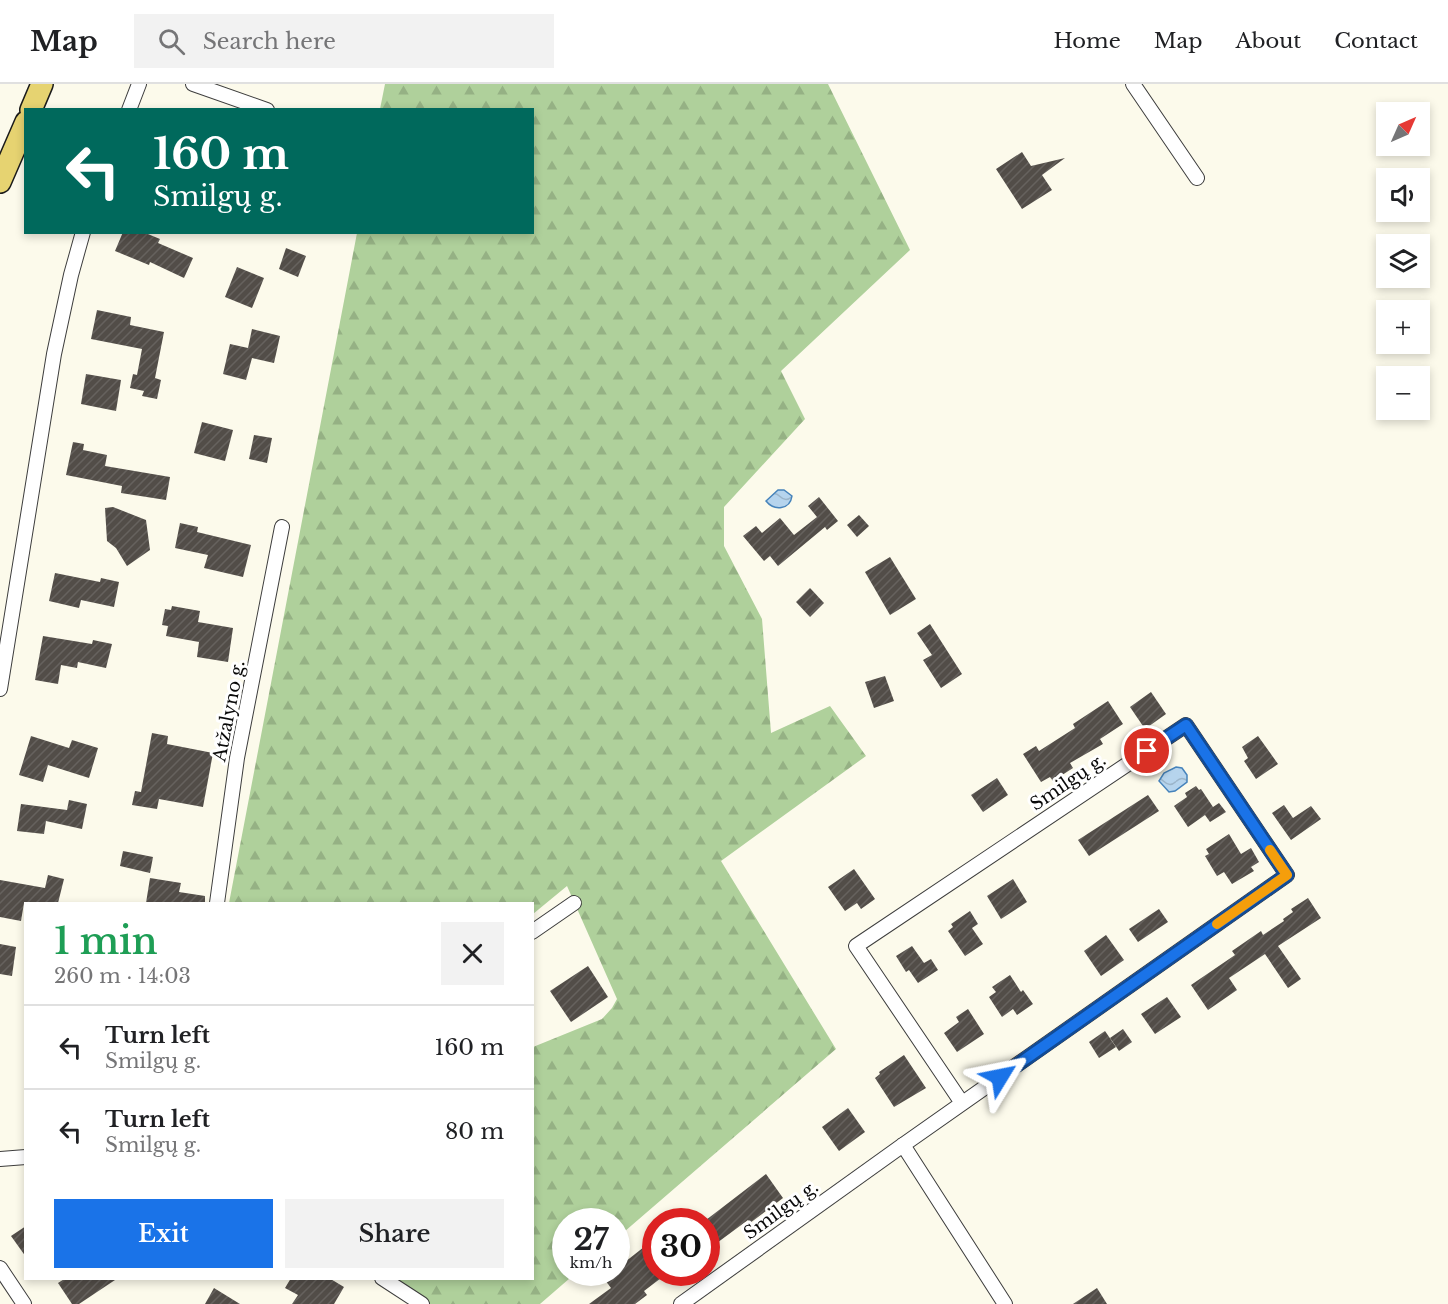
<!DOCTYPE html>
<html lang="en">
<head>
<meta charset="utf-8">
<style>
	:root { --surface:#fff; --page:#f2f2f2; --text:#202124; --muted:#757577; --line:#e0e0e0; --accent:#1a73e8 }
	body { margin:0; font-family:"Libre Baskerville",serif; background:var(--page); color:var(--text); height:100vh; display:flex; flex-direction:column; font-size:22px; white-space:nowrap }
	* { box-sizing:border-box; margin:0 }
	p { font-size:20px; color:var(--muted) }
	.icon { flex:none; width:33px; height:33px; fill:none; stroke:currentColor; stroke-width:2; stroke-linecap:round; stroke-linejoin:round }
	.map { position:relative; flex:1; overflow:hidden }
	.panel { position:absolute; left:24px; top:818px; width:510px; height:378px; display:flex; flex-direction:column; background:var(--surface); border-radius:0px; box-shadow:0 3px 9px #0003 }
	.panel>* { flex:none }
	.banner { position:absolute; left:24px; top:24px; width:510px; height:126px; border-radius:0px; box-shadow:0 3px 9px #0003; background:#00695c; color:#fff; overflow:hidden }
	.needle { width:39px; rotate:45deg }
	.fabs { position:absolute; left:1376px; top:18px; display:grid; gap:12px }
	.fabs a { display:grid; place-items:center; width:54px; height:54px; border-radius:0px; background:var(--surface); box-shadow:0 3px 9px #0003; font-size:30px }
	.speed { position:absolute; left:552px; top:1124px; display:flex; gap:12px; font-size:30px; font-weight:700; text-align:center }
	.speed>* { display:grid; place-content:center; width:78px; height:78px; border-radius:50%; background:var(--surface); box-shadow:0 3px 9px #0003; line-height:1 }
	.speed small { font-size:15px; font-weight:400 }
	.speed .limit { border:9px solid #d22; background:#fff; color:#111 }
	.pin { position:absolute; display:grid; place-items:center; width:51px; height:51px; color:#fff; margin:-26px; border:3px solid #fff; border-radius:50%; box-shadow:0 2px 6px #0007 }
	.me { position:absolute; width:66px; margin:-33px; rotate:55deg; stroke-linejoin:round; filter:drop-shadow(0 0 4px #0008) }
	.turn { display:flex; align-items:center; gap:21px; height:126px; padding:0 30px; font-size:27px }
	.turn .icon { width:78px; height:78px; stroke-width:2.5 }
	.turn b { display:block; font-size:42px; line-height:51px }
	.round { display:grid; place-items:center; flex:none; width:63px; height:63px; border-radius:0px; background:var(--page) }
	.head { display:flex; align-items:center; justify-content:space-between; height:102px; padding:0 30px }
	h1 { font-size:36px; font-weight:600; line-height:45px; color:#1e9e55 }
	.action { display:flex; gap:12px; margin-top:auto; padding:12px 30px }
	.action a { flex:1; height:69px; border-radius:0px; background:var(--accent); color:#fff; font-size:24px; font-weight:600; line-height:69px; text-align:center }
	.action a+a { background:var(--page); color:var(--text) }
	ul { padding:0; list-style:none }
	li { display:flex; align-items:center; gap:18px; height:84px; padding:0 30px; border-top:2px solid var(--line) }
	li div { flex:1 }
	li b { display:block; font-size:22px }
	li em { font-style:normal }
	header { display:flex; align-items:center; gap:36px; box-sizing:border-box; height:84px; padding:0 30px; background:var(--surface); border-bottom:2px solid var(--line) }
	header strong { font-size:28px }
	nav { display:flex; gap:33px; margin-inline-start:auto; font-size:21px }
	.search { width:420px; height:54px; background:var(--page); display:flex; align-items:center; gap:15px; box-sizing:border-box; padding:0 21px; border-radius:0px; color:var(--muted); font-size:22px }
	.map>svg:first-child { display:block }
	.forest { fill:url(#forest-firs) }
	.water { fill:url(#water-waves); stroke:#4683bb; stroke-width:1.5 }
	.building { fill:url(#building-hatch) }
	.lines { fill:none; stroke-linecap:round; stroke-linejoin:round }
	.street-casing { stroke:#3d3d3d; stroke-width:16 }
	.primary-casing { stroke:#1b1b1b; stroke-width:24 }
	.street { stroke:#fff; stroke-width:14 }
	.primary { stroke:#e6d371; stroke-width:21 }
	.route-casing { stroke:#114b97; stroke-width:15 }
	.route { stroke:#1a73e8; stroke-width:10 }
	.slow { stroke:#f59e0b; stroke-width:10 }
	.labels { text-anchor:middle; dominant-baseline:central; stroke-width:6; stroke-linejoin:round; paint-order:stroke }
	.street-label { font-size:18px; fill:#0a0a0a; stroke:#fff }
</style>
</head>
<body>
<header>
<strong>Map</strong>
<div class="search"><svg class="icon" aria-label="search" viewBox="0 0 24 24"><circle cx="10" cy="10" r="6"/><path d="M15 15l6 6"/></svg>Search here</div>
<nav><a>Home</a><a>Map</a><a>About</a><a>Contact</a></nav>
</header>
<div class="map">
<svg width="1448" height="1220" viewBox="0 0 1448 1220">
	<defs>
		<pattern id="forest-firs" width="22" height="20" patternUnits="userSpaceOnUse" patternTransform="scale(1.5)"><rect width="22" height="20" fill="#afd09b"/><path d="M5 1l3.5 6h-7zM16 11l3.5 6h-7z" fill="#95b184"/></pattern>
		<pattern id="water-waves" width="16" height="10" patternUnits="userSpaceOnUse" patternTransform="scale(1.5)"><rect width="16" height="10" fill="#b6d4ed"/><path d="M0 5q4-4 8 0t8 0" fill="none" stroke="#9bb5ca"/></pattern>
		<pattern id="building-hatch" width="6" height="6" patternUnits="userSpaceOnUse" patternTransform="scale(1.5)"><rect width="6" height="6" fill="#524d48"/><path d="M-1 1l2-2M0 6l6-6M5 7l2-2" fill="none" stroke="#66625e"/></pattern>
	</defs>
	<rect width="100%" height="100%" fill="#fcfaeb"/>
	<!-- forest -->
	<polygon class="forest" points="385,0 828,0 910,166 781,287 805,335 724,423 724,462 762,535 771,649 830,622 866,672 721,777 836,965 617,1154 616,1137 566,1137 566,1188 577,1188 540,1220 427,1220 390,1194 532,1194 533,963 602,935 612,924 617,915 567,802 533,830 532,819 229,819 357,149 532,148 532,26 380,25"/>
	<!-- water -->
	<g class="water">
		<path d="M778 406H784L792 412C790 426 774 427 766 417Z"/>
		<polygon points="1176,683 1182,684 1187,691 1187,698 1175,707 1169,708 1159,697 1164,689"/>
	</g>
	<!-- building -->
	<g class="building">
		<polygon points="1022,68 1031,82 1065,74 1042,91 1052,106 1022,125 996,85"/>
		<polygon points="123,148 143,148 160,155 158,159 193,174 184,194 150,178 149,181 115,167"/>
		<polygon points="286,164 306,172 298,193 279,185"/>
		<polygon points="237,183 264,194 252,224 225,213"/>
		<polygon points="97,226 131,233 130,241 164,248 155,294 161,296 157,315 142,312 144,307 130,304 133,290 137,291 142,265 91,255"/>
		<polygon points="252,245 280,252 274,279 252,274 246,296 223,290 230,260 248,264"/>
		<polygon points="86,290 121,296 116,327 81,320"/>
		<polygon points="202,338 233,346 225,377 194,369"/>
		<polygon points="254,351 272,354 267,379 249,375"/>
		<polygon points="73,358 84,360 83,366 107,371 105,382 170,393 166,416 121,409 122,402 66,391"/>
		<polygon points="819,413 838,437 827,446 825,443 778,482 770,472 764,477 743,452 756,442 762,449 780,434 794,451 817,433 808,422"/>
		<polygon points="113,423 146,436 150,466 127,482 116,464 107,457 105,424"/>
		<polygon points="859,431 869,442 857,453 847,441"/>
		<polygon points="180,439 198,443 197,448 251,461 243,493 204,484 208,471 175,464"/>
		<polygon points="890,473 916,515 890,531 865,488"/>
		<polygon points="55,489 100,498 101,494 119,498 114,523 81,516 79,524 49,517"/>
		<polygon points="810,504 824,519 810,533 796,518"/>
		<polygon points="172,522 200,527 198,538 233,544 228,578 197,573 199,558 166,552 168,542 162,541 165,525 171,526"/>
		<polygon points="930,540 962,590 941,604 923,576 932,571 917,549"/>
		<polygon points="43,552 92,560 93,556 112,560 106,584 78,578 77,584 61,581 58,600 35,596"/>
		<polygon points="885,592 894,617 874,624 865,598"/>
		<polygon points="1151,608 1166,630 1145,645 1130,623"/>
		<polygon points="1108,617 1123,640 1100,655 1103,660 1070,679 1073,684 1053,697 1050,693 1041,698 1023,670 1036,662 1039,667 1075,644 1073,640"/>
		<polygon points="152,649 168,652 167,660 213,669 203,723 159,715 157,725 132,721 135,707 141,708"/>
		<polygon points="31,652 69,664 72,656 98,664 89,694 48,681 43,698 19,691"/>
		<polygon points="1258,652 1278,680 1256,695 1244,677 1248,674 1242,663"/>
		<polygon points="997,694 1008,711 983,728 971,711"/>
		<polygon points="1196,702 1199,706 1201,705 1213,723 1219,719 1226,728 1210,738 1205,731 1188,743 1174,722 1187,713 1185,709"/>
		<polygon points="1148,711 1159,727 1089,772 1078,756"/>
		<polygon points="69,716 87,720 82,745 46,737 44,750 17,747 21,720 67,726"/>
		<polygon points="1284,721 1293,734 1311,722 1321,735 1291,756 1272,729"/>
		<polygon points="1229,750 1241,770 1251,764 1259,778 1251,783 1254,787 1232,800 1224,788 1217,792 1205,772 1209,770 1206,765"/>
		<polygon points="123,767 153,773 150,789 120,782"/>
		<polygon points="854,785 875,815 861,825 857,819 845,827 828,803"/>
		<polygon points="48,791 64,795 58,819 24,819 21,837 0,833 0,796 45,804"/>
		<polygon points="150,794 181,799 179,808 205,812 205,819 146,819"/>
		<polygon points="1013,795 1027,818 1001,835 987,812"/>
		<polygon points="1308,814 1321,834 1278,862 1301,895 1288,904 1265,870 1229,894 1237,906 1208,926 1191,901 1235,871 1232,867 1261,847 1263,851 1284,837 1283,835 1293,828 1291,825"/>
		<polygon points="1159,825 1168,838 1138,858 1129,845"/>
		<polygon points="970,827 978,840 972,844 983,860 965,872 948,847 953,843 951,840"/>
		<polygon points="1106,851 1124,876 1101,892 1084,867"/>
		<polygon points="0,860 16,863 12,892 0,890"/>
		<polygon points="912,862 924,879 931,875 938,886 918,899 909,886 906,888 896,872"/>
		<polygon points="588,882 608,913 571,938 550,907"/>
		<polygon points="1010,891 1021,908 1023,906 1033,920 1017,931 1013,925 1002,933 989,913 996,908 992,903"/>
		<polygon points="1167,913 1181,933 1155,950 1141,930"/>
		<polygon points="968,925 984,950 957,968 944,949 959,938 956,933"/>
		<polygon points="1123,945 1132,958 1119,967 1110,954"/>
		<polygon points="1105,947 1116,963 1099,974 1089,958"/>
		<polygon points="904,971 926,1004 894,1023 875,994 880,990 879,988"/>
		<polygon points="848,1024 865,1048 839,1067 822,1043"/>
		<polygon points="766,1090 783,1114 750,1139 748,1136 706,1167 706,1136"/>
		<polygon points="26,1142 26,1173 11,1152"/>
		<polygon points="656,1159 656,1188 669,1188 644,1207 647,1211 635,1220 589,1220 611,1204 599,1188 616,1188 616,1185 644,1163 647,1166"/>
		<polygon points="66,1194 118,1194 79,1220 72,1220 58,1199"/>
		<polygon points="291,1194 329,1194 344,1203 334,1220 292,1220 298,1211 285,1204"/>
		<polygon points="214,1204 240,1220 205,1220"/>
		<polygon points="1097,1204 1107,1220 1073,1220"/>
	</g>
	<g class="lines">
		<!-- street casing -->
		<g class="street-casing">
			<g id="street">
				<polyline points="193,0 267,26"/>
				<polyline points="1133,0 1197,94"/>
				<polyline points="129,26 139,0"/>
				<polyline points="0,605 54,270 71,191 83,148"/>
				<polyline points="217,819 237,674 282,443"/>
				<polyline points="532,848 574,819"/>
				<polyline points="962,1019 856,862 1186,641 1287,791 903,1061 1005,1220"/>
				<polyline points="0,1075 26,1073"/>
				<polyline points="0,1184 24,1220"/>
				<polyline points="382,1194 422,1220"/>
				<polyline points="681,1220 903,1061"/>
			</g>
		</g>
		<!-- primary casing -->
		<g class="primary-casing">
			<g id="primary">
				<polyline points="31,26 42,0"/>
				<polyline points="0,98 26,38"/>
			</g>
		</g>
		<!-- street -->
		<use href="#street" class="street"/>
		<!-- primary -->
		<use href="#primary" class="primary"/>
	</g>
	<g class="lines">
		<!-- route casing -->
		<g class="route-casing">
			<polyline id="route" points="1000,993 1287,791 1186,641 1147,667"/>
		</g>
		<!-- route -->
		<use href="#route" class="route"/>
		<!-- slow -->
		<polyline class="slow" points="1217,840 1287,791 1270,766"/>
	</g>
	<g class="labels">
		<!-- street labels -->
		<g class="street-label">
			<text transform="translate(229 627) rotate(-79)">Atžalyno g.</text>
			<text transform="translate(1068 698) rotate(-34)">Smilgų g.</text>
			<text transform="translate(781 1126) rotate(-36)">Smilgų g.</text>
		</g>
	</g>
</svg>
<div class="fabs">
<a><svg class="needle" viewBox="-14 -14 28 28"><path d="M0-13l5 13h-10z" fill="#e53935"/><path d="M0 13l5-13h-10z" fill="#757577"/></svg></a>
<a><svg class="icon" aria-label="sound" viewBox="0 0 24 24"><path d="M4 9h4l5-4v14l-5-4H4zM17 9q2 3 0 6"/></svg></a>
<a><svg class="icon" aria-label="layers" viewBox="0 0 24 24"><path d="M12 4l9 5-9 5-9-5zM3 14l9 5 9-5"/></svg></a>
<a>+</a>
<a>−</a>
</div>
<div class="speed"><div>27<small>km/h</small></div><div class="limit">30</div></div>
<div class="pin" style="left:1147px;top:667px;background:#d93025"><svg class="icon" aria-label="arrive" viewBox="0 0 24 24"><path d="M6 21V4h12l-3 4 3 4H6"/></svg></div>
<svg class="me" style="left:1000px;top:993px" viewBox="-20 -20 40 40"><path d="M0-17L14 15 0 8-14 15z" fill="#1a73e8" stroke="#fff" stroke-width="4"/></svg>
<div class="banner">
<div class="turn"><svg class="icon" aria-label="left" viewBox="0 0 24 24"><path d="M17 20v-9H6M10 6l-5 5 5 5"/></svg><div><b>160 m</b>Smilgų g.</div></div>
</div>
<section class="panel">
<div class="head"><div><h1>1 min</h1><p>260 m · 14:03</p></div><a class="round"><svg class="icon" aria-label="close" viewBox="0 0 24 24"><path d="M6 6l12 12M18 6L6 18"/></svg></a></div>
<ul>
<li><svg class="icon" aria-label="left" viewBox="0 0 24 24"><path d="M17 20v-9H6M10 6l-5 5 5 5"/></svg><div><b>Turn left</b><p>Smilgų g.</p></div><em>160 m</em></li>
<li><svg class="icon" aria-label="left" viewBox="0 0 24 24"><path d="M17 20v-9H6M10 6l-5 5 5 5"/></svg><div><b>Turn left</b><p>Smilgų g.</p></div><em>80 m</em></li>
</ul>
<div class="action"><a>Exit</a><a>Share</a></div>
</section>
</div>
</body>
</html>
